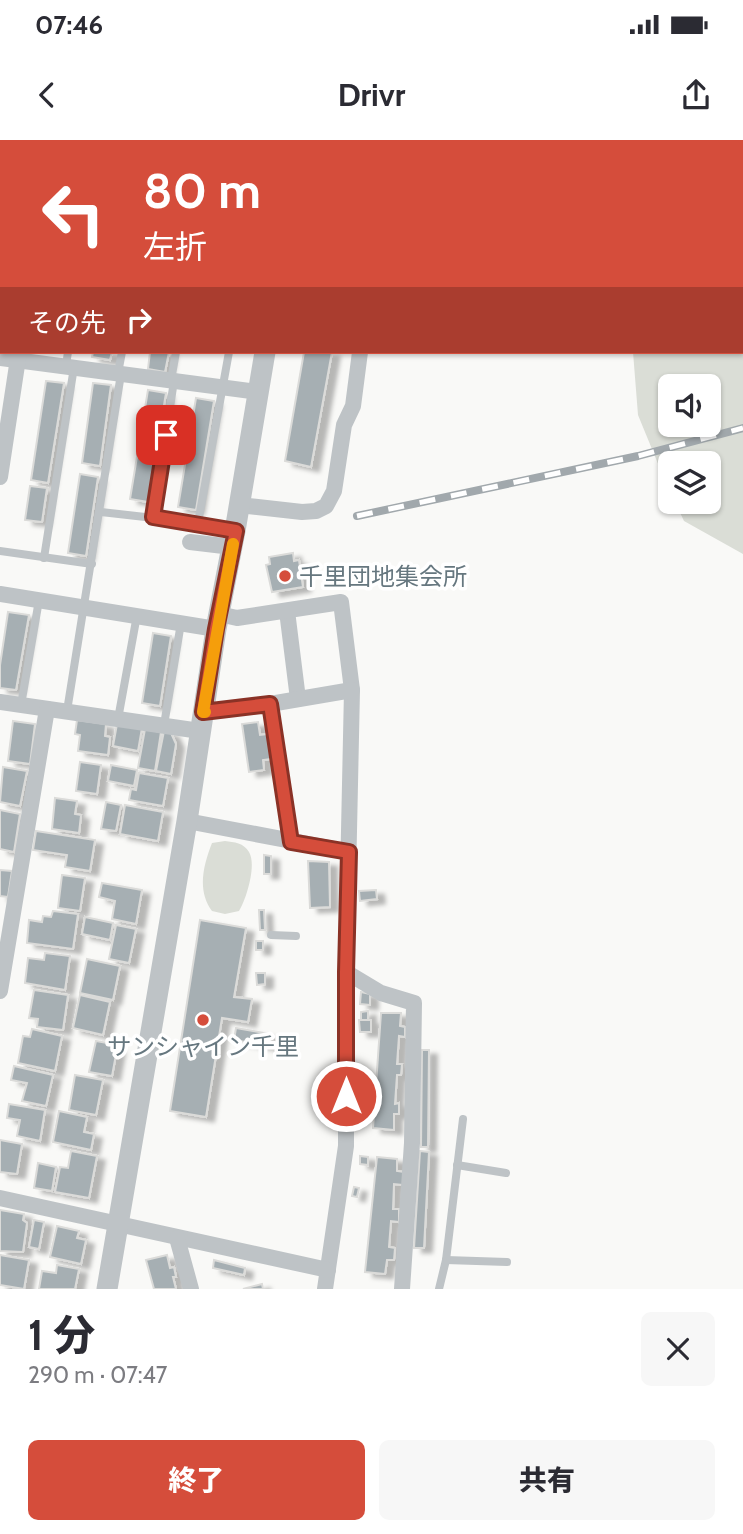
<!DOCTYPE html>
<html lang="ja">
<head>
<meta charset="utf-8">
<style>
	:root { --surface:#fff; --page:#f7f7f7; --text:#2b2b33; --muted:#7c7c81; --accent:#d54d3b }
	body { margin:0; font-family:Cabin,"Noto Sans JP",sans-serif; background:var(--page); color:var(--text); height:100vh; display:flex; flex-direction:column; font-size:26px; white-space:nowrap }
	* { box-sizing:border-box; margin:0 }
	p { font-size:23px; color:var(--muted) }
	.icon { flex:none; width:38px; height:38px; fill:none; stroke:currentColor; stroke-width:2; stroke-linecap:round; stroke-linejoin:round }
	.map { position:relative; height:1149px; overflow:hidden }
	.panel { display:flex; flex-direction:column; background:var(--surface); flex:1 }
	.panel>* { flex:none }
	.hud { position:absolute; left:0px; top:0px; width:744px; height:214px; box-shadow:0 2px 5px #0004; background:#d54d3b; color:#fff; overflow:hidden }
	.controls { position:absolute; left:658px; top:234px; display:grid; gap:14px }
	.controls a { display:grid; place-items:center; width:63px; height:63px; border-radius:10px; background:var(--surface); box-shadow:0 2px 5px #0004; font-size:35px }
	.pin { position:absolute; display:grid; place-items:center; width:60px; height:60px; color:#fff; margin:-30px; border-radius:14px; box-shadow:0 4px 10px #0006 }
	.me { position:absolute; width:77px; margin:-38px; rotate:0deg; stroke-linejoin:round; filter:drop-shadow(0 0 5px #0008) }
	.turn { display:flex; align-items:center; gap:24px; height:147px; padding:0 28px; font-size:32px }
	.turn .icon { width:91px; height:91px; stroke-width:2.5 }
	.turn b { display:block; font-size:49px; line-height:60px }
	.then { display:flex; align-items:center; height:66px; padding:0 28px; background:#0003; gap:14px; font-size:26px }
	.round { display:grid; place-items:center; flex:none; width:74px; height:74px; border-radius:10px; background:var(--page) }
	.head { display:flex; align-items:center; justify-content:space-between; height:119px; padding:0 28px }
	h1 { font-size:42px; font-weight:800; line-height:52px }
	.primary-button { display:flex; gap:14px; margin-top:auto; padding:14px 28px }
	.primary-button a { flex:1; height:80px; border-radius:10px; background:var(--accent); color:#fff; font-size:28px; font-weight:800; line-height:80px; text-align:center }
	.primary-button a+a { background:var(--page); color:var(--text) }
	.status { display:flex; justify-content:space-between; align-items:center; height:49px; padding:0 35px; background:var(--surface); direction:ltr }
	.status svg { height:19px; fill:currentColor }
	header { display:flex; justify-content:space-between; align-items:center; height:91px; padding:0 28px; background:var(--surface); font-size:32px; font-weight:800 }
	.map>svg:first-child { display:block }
	.green { fill:#daddd6; fill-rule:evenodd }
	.building { fill:#a6afb3; stroke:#dbdbd9; stroke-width:2; filter:url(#shadow) }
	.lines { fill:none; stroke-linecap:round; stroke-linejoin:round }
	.service { stroke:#bec3c6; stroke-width:8 }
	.minor { stroke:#bec3c6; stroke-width:16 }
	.tertiary { stroke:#bec3c6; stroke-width:21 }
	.rail-casing { stroke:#a1a8ac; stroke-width:8 }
	.rail { stroke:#fff; stroke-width:5; stroke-dasharray:16; stroke-linecap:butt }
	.route-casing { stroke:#8a3226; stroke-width:18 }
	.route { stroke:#d54d3b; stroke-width:12 }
	.slow { stroke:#f59e0b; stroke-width:12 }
	.poi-dot { fill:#d54d3b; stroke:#fff; stroke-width:2.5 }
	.labels { text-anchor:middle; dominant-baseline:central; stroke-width:7; stroke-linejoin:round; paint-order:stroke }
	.poi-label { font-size:24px; fill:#66777f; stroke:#fff; text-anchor:start }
</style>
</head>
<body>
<div class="status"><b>07:46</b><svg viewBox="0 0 49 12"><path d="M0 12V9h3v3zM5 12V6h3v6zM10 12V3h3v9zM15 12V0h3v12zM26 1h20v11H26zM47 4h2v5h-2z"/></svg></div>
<header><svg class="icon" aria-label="back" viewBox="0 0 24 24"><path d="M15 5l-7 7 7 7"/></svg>Drivr<svg class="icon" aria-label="share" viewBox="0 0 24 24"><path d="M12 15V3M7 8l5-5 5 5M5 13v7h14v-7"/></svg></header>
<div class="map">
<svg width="743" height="1149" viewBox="0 0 743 1149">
	<defs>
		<filter id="shadow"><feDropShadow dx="8" dy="4.5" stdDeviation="2" flood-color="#0004"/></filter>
	</defs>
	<rect width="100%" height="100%" fill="#f9f9f7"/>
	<!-- green -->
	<g class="green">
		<path d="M742 181 743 183V414L684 381 675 362H709V324H670V353L638 275 633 212H742ZM670 247H709V285H670Z"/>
		<path d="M225 701C234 702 244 703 249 712 257 725 246 760 239 771L225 774 212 771C197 751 203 726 212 703Z"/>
	</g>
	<!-- building -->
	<g class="building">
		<polygon points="93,212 112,212 110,220 92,217"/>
		<polygon points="150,212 169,212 165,232 148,229"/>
		<polygon points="304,212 332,212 311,327 285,321"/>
		<polygon points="46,241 64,243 48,343 31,340"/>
		<polygon points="93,243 111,245 100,326 82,323"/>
		<polygon points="148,250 166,253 148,362 130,359"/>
		<polygon points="196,258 214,261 196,370 178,367"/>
		<polygon points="80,334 98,337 86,416 68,413"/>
		<polygon points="30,346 47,348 42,382 25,380"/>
		<polygon points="293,413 294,421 299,420 303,447 272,452 266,425 270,424 269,417"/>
		<polygon points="8,472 29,475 16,550 0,548 0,525"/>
		<polygon points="153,493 171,496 160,566 142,563"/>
		<polygon points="77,580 106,584 105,596 110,597 108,615 78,611 80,595 75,594"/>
		<polygon points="13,581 35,584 30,624 8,621"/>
		<polygon points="258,582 260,595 268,594 271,619 263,620 264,630 249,632 242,584"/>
		<polygon points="117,584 142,588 138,611 113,606"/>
		<polygon points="145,589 161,592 155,631 138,628"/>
		<polygon points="164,591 171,593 176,604 171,634 156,631"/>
		<polygon points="80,622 101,625 97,654 76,651"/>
		<polygon points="111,625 137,630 134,646 108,641"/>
		<polygon points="3,627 27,631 20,666 0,662"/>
		<polygon points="139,633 168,638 163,666 129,660 131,649 136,650"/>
		<polygon points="55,658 77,661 75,674 81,675 79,693 52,689"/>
		<polygon points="106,662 121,665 116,691 101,689"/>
		<polygon points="125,665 163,672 158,701 120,694"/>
		<polygon points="0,670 20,674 14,712 0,709"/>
		<polygon points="36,691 95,700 90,731 65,727 67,715 33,710"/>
		<polygon points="264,715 271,716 271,734 264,734"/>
		<polygon points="308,721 329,722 330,767 310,768"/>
		<polygon points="0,730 12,731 8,757 0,756"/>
		<polygon points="62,735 85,738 80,771 58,768"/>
		<polygon points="102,743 142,750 136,784 112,779 115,761 99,757"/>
		<polygon points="376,750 377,759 360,761 359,751"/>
		<polygon points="259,770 264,770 265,790 260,790"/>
		<polygon points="53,771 78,774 73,809 27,803 29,780 42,782 43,776 51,777"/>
		<polygon points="85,777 113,783 110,800 82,794"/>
		<polygon points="200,780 246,788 234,857 252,859 248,882 222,878 206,977 170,971"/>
		<polygon points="116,785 136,789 129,823 109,819"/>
		<rect x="256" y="801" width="7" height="9"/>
		<polygon points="45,813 70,816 65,850 25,843 28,818 44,820"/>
		<polygon points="87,819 120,826 113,860 80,853"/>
		<polygon points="256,833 265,833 265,844 257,845"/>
		<polygon points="34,850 68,855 63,890 37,887 38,879 29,878"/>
		<polygon points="361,852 370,854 370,865 360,864"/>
		<polygon points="80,855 110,862 103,895 73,888"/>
		<polygon points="368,871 368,880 361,880 361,872"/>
		<polygon points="381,873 401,873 400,886 405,887 405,897 399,896 397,924 402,924 401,935 397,935 395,964 399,963 399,974 394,974 394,990 373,988"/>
		<polygon points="359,880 371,880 371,892 360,892"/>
		<polygon points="236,888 270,894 270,906 234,900"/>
		<polygon points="32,889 62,896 55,931 18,923 23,896 30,897"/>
		<polygon points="96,901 113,904 112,908 117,909 112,936 89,932"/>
		<polygon points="422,910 429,910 428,1007 421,1007"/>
		<polygon points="14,926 53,935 46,966 22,961 27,943 11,940"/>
		<polygon points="75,935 103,940 96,975 69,970"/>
		<polygon points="9,964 45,970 40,1001 17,996 20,980 7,978"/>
		<polygon points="59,971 87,977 84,992 94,994 91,1010 53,1002"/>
		<polygon points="0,1000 22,1004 17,1034 0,1032"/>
		<polygon points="71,1011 97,1016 89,1058 55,1052 60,1027 68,1028"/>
		<polygon points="420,1011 429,1012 424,1108 414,1108"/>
		<polygon points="360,1016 368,1017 368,1025 360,1024"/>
		<polygon points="377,1017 397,1019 397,1031 404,1032 403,1045 394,1044 393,1069 399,1069 399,1082 391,1081 389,1107 395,1108 394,1120 387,1120 385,1134 365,1132"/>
		<polygon points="38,1023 56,1027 52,1051 34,1048"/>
		<polygon points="354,1047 359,1048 357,1057 352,1056"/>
		<polygon points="0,1070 24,1074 23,1080 27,1083 23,1112 0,1111"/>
		<polygon points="34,1080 44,1082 39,1109 29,1107"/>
		<polygon points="57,1086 79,1091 77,1098 86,1100 81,1124 50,1117"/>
		<polygon points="0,1115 29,1120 24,1149 0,1145"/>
		<polygon points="167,1115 170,1128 174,1127 176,1137 173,1137 176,1149 154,1149 146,1120"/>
		<polygon points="214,1120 245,1128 244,1135 213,1128"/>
		<polygon points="57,1125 79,1129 75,1149 39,1149 42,1131 56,1133"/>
		<polygon points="262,1144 263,1149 243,1149"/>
	</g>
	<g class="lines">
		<!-- service -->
		<g class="service">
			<polyline points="8,2 8,0"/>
			<polyline points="107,2 107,0"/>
			<polyline points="159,2 160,0"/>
			<polyline points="211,2 211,0"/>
			<polyline points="264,2 264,0"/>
			<polyline points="0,46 2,36"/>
			<polyline points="66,225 68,212"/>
			<polyline points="118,233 122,212"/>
			<polyline points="171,240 176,212"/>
			<polyline points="101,372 198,383 233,390"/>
			<polyline points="153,377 174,241"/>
			<polyline points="198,383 229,212"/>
			<polyline points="0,411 92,424"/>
			<polyline points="44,418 74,227"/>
			<polyline points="21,565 39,460"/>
			<polyline points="67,571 121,234"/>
			<polyline points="118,579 137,475"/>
			<polyline points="164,585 181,483"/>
			<polyline points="271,795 296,796"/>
			<polyline points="457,1025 506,1033"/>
			<polyline points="446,1120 507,1122"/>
			<polyline points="439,1149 446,1120 463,979"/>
		</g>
		<!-- minor -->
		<g class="minor">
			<polyline points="20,0 28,2"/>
			<polyline points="56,2 56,0"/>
			<polyline points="391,2 392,0"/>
			<polyline points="0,218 258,252"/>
			<polyline points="0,337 19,212"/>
			<polyline points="239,365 302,372 316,371 326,366 334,351 344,285 353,266 360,212"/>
			<polyline points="190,402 232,407"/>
			<polyline points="0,454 216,489"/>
			<polyline points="287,471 298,559"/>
			<polyline points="219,474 237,478 341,462 352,550 346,832 346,1006 325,1149"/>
			<polyline points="0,562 200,591"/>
			<polyline points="270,564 291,702"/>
			<polyline points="203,572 270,564 352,550"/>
			<polyline points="187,681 350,712"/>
			<polyline points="346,832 381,853 414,863 412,1003 402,1149"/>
			<polyline points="0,851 47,569"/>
			<polyline points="0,1058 328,1130"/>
			<polyline points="177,1098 191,1149"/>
		</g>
		<!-- tertiary -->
		<g class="tertiary">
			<polyline points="302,2 302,0"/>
			<polyline points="107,1149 187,681 216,489 235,391 265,212"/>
		</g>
		<!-- rail casing -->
		<g class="rail-casing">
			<polyline id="rail" points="357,376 638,316 743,288"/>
		</g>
		<!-- rail -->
		<use href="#rail" class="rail"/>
	</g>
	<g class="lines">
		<!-- route casing -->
		<g class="route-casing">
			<polyline id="route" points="166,295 153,377 236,391 216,489 203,572 270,564 291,702 349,712 346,832 346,956"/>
		</g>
		<!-- route -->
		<use href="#route" class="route"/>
		<!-- slow -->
		<polyline class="slow" points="205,572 203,572 233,404"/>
	</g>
	<!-- markers -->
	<g class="poi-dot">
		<circle cx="285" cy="436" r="7"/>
		<circle cx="203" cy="880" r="7"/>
	</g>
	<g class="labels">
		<!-- poi labels -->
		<g class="poi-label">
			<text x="299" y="436">千里団地集会所</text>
			<text x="203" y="906" text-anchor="middle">サンシャイン千里</text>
		</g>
	</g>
</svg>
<div class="controls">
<a><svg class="icon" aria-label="sound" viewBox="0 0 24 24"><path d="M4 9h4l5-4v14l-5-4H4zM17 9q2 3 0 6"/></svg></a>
<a><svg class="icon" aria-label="layers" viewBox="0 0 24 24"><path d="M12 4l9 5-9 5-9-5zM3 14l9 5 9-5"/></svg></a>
</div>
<div class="pin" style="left:166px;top:295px;background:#d93025"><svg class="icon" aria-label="arrive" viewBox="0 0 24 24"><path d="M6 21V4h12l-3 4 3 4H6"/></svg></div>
<svg class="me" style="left:346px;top:956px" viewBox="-20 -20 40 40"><circle r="17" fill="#d54d3b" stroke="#fff" stroke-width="3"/><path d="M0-11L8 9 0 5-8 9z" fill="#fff"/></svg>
<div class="hud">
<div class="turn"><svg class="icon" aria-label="left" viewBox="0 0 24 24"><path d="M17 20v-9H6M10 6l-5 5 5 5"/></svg><div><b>80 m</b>左折</div></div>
<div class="then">その先<svg class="icon" aria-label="right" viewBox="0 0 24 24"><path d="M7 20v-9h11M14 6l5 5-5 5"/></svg></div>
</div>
</div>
<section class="panel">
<div class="head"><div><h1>1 分</h1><p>290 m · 07:47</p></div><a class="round"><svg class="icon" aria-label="close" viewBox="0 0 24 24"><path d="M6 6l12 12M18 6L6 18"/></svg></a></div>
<div class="primary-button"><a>終了</a><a>共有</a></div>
</section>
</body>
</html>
